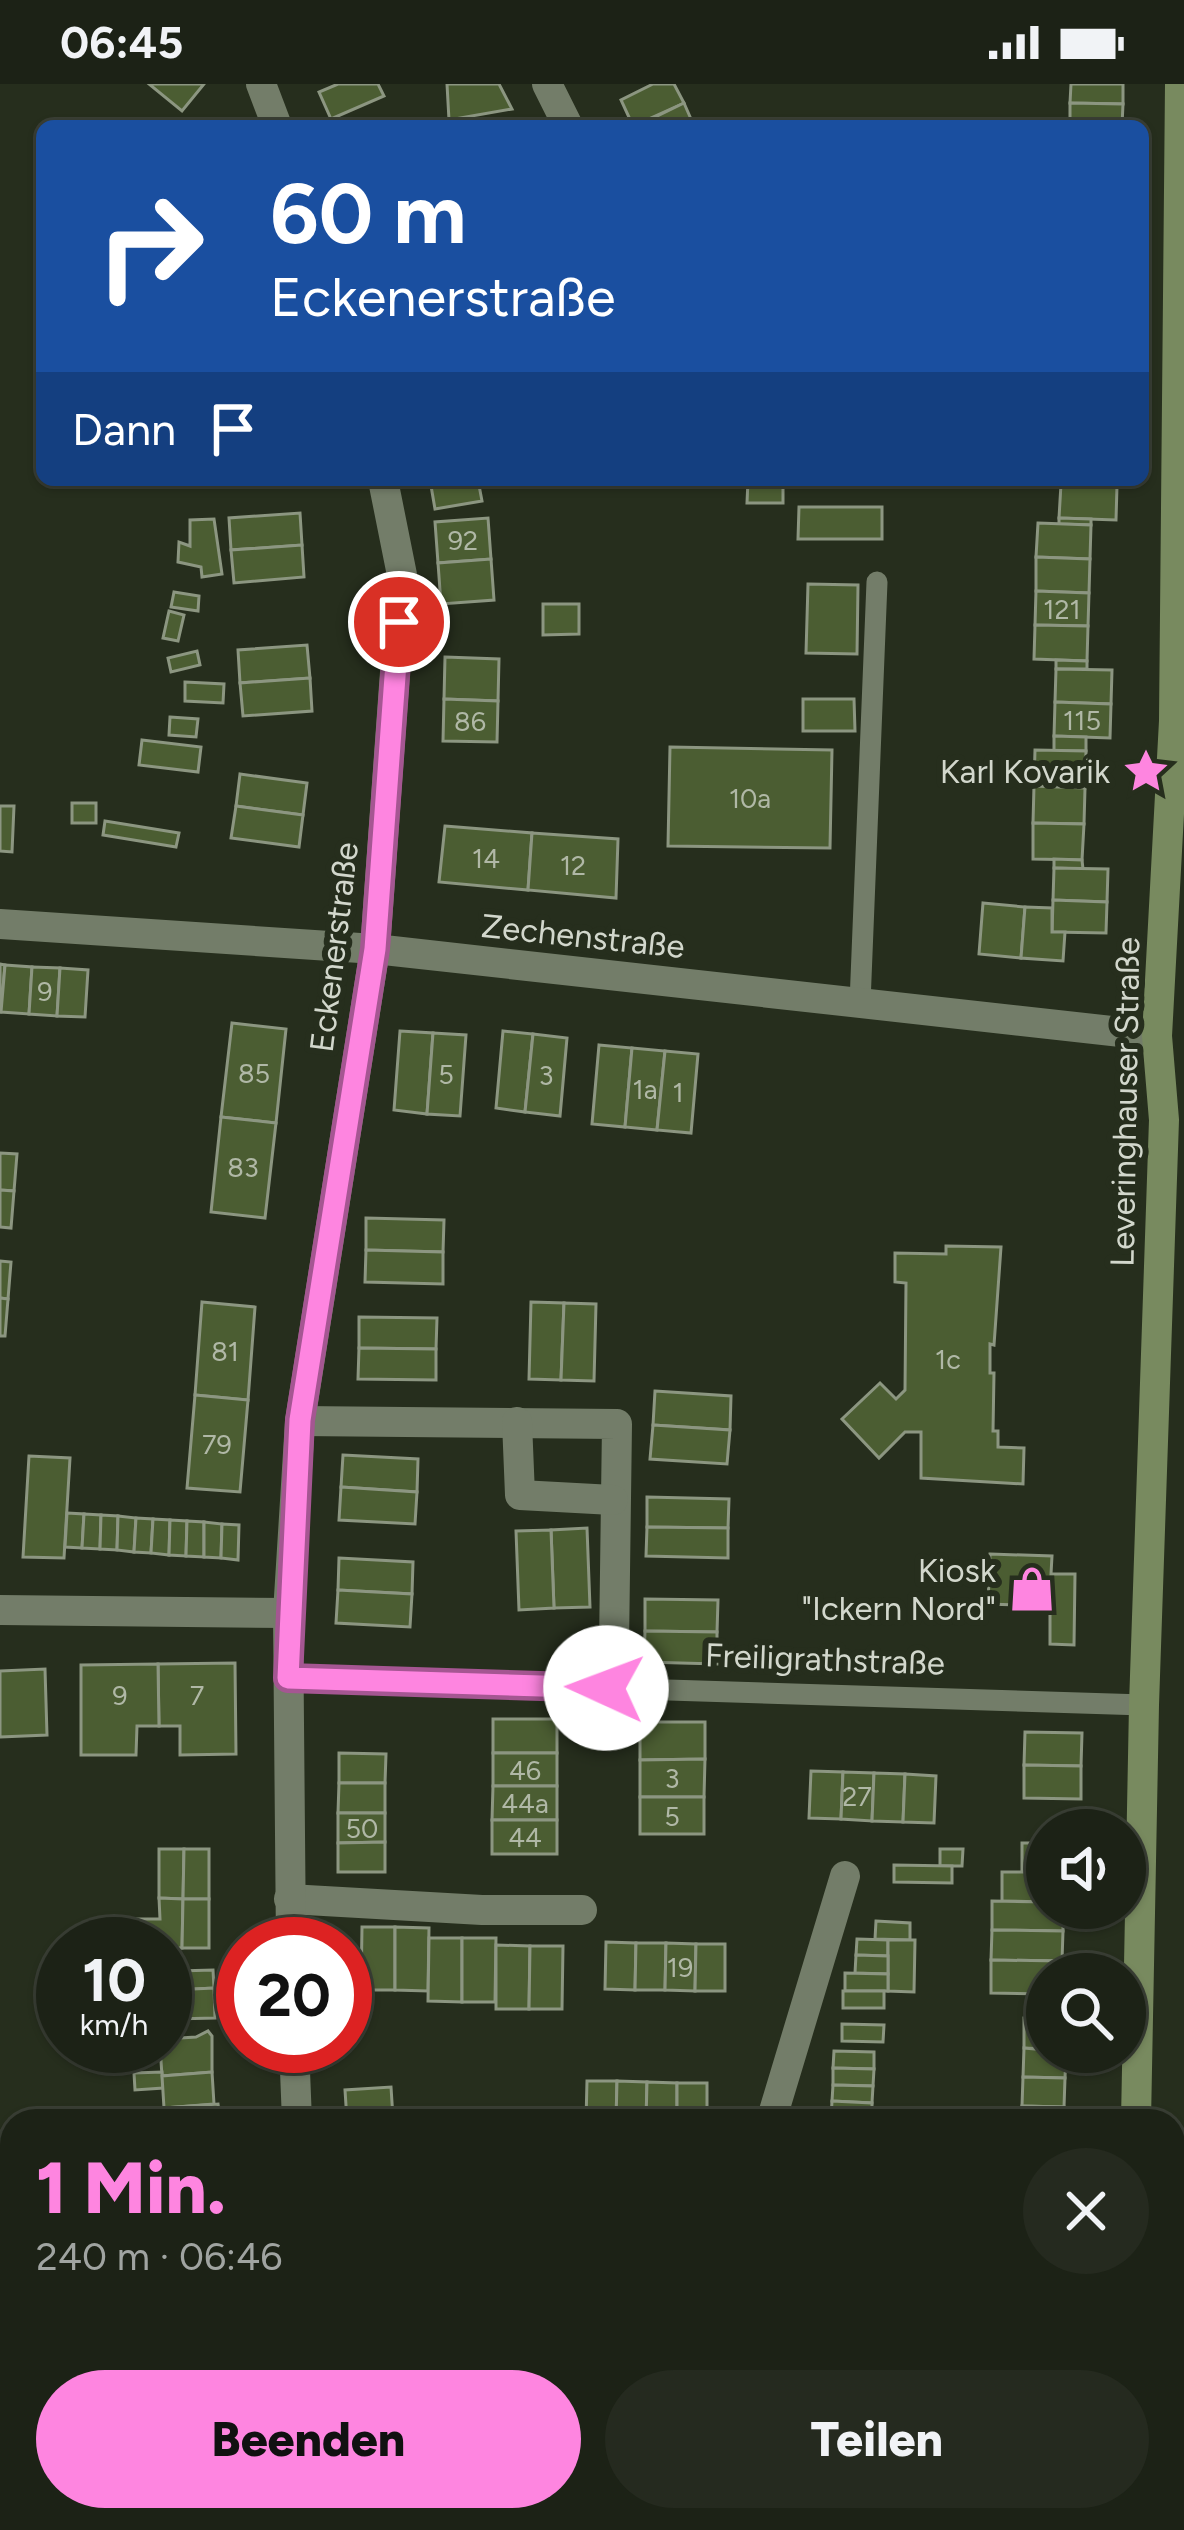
<!DOCTYPE html>
<html lang="de">
<head>
<meta charset="utf-8">
<style>
	:root { --surface:#1c2216; --page:#252a1f; --text:#f1f3f6; --muted:#a0a4a1; --line:#3a3f35; --accent:#fe85e0 }
	body { margin:0; font-family:Figtree,sans-serif; background:var(--page); color:var(--text); height:100vh; display:flex; flex-direction:column; font-size:45px; white-space:nowrap }
	* { box-sizing:border-box; margin:0 }
	p { font-size:39px; color:var(--muted) }
	.icon { flex:none; width:66px; height:66px; fill:none; stroke:currentColor; stroke-width:2; stroke-linecap:round; stroke-linejoin:round }
	.map { position:relative; flex:1; overflow:hidden }
	.details { position:absolute; left:0px; top:2025px; width:1185px; height:423px; display:flex; flex-direction:column; background:var(--surface); border-radius:36px 36px 0 0; box-shadow:0 3px 9px #0004,0 0 0 3px var(--line) }
	.details>* { flex:none }
	.hud { position:absolute; left:36px; top:36px; width:1113px; height:366px; border-radius:18px; box-shadow:0 3px 9px #0004,0 0 0 3px var(--line); background:#1a4fa0; color:#fff; overflow:hidden }
	.fabs { position:absolute; left:1026px; top:1725px; display:grid; gap:24px }
	.fabs a { display:grid; place-items:center; width:120px; height:120px; border-radius:50%; background:var(--surface); box-shadow:0 3px 9px #0004,0 0 0 3px var(--line); font-size:60px }
	.speed { position:absolute; left:36px; top:1833px; display:flex; gap:24px; font-size:60px; font-weight:700; text-align:center }
	.speed>* { display:grid; place-content:center; width:156px; height:156px; border-radius:50%; background:var(--surface); box-shadow:0 3px 9px #0004,0 0 0 3px var(--line); line-height:1 }
	.speed small { font-size:30px; font-weight:400 }
	.speed .limit { border:18px solid #d22; background:#fff; color:#111 }
	.pin { position:absolute; display:grid; place-items:center; width:102px; height:102px; color:#fff; margin:-51px; border:6px solid #fff; border-radius:50%; box-shadow:0 3px 12px #0007 }
	.me { position:absolute; width:132px; margin:-66px; rotate:272deg; stroke-linejoin:round; filter:drop-shadow(0 0 9px #0008) }
	.turn { display:flex; align-items:center; gap:42px; height:252px; padding:0 36px; font-size:54px }
	.turn .icon { width:156px; height:156px; stroke-width:2.5 }
	.turn b { display:block; font-size:84px; line-height:102px }
	.then { display:flex; align-items:center; height:114px; padding:0 36px; background:#0003; gap:24px; font-size:45px }
	.round { display:grid; place-items:center; flex:none; width:126px; height:126px; border-radius:63px; background:var(--page) }
	.headline { display:flex; align-items:center; justify-content:space-between; height:204px; padding:0 36px }
	h1 { font-size:72px; font-weight:800; line-height:90px; color:var(--accent) }
	.action { display:flex; gap:24px; margin-top:auto; padding:24px 36px }
	.action a { flex:1; height:138px; border-radius:72px; background:var(--accent); color:#111; font-size:48px; font-weight:800; line-height:138px; text-align:center }
	.action a+a { background:var(--page); color:var(--text) }
	.status { display:flex; justify-content:space-between; align-items:center; height:84px; padding:0 60px; background:var(--surface); direction:ltr }
	.status svg { height:33px; fill:currentColor }
	.map>svg:first-child { display:block }
	.building { fill:#4b5d32; stroke:#8c9681; stroke-width:3 }
	.lines { fill:none; stroke-linecap:round; stroke-linejoin:round }
	.lane { stroke:#737d69; stroke-width:21 }
	.street { stroke:#737d69; stroke-width:30 }
	.secondary { stroke:#788a5f; stroke-width:30 }
	.route-casing { stroke:#a55692; stroke-width:30 }
	.route { stroke:#fe85e0; stroke-width:21 }
	.labels { text-anchor:middle; dominant-baseline:central; stroke-width:12; stroke-linejoin:round; paint-order:stroke }
	.number-label { font-size:27px; fill:#b0b8a6 }
	.poi-label { font-size:33px; fill:#d2d7cc; stroke:#262e1d; text-anchor:end }
	.street-label { font-size:33px; fill:#d2d7cc; stroke:#262e1d }
</style>
</head>
<body>
<div class="status"><b>06:45</b><svg viewBox="0 0 49 12"><path d="M0 12V9h3v3zM5 12V6h3v6zM10 12V3h3v9zM15 12V0h3v12zM26 1h20v11H26zM47 4h2v5h-2z"/></svg></div>
<div class="map">
<svg width="1184" height="2446" viewBox="0 0 1184 2446">
	<rect width="100%" height="100%" fill="#262e1d"/>
	<!-- building -->
	<g class="building">
		<polygon points="149,0 204,0 182,27"/>
		<polygon points="338,0 378,0 384,12 331,35 319,8"/>
		<polygon points="447,0 499,0 512,25 449,36"/>
		<polygon points="653,0 674,0 684,19 633,42 621,16"/>
		<polygon points="1071,0 1123,0 1123,20 1070,19"/>
		<polygon points="684,19 694,42 637,42"/>
		<polygon points="1070,19 1123,20 1122,42 1070,42"/>
		<polygon points="430,396 478,396 482,417 435,425"/>
		<polygon points="748,396 783,396 783,419 747,419"/>
		<polygon points="1061,396 1117,396 1117,402 1061,400"/>
		<polygon points="1061,400 1117,402 1116,436 1059,434"/>
		<polygon points="799,423 882,423 882,455 798,455"/>
		<polygon points="300,429 302,461 231,466 229,434"/>
		<polygon points="488,434 491,475 438,479 435,438"/>
		<polygon points="1059,434 1091,435 1091,441 1059,440"/>
		<polygon points="214,435 222,490 202,493 201,483 178,478 179,458 190,462 190,436"/>
		<polygon points="1038,439 1091,441 1090,475 1036,473"/>
		<polygon points="302,461 304,493 234,499 231,466"/>
		<polygon points="1036,473 1090,475 1089,509 1036,507"/>
		<polygon points="491,475 494,516 441,520 438,479"/>
		<polygon points="808,500 858,501 857,570 806,569"/>
		<polygon points="1036,507 1089,509 1088,542 1035,541"/>
		<polygon points="174,508 199,512 198,527 171,523"/>
		<polygon points="543,520 579,520 579,550 543,551"/>
		<polygon points="169,527 184,531 178,557 163,554"/>
		<polygon points="1035,541 1088,542 1087,577 1034,575"/>
		<polygon points="307,561 310,594 240,599 238,566"/>
		<polygon points="197,567 200,581 171,588 168,574"/>
		<polygon points="445,573 499,575 498,617 444,615"/>
		<polygon points="1056,576 1087,577 1087,585 1056,585"/>
		<polygon points="1056,585 1112,586 1111,620 1055,618"/>
		<polygon points="310,594 312,627 243,632 240,599"/>
		<polygon points="185,598 224,600 223,619 185,617"/>
		<polygon points="444,615 498,617 497,658 443,657"/>
		<polygon points="803,615 854,615 855,647 803,647"/>
		<polygon points="1055,618 1111,620 1110,654 1054,652"/>
		<polygon points="170,633 198,635 196,653 169,651"/>
		<polygon points="1054,652 1086,653 1086,667 1054,667"/>
		<polygon points="142,656 201,663 198,688 139,681"/>
		<polygon points="670,663 832,666 830,764 668,762"/>
		<polygon points="1035,666 1086,667 1085,704 1034,702"/>
		<polygon points="240,690 307,699 303,731 236,722"/>
		<polygon points="1034,702 1085,704 1084,740 1033,739"/>
		<rect x="72" y="719" width="24" height="20"/>
		<polygon points="0,722 14,722 12,768 0,767"/>
		<polygon points="236,722 303,731 299,763 231,754"/>
		<polygon points="105,737 179,749 176,763 103,751"/>
		<polygon points="1033,739 1084,740 1082,776 1033,775"/>
		<polygon points="445,742 532,749 528,806 439,798"/>
		<polygon points="532,749 618,755 616,814 528,806"/>
		<polygon points="1054,775 1082,776 1083,785 1054,784"/>
		<polygon points="1054,784 1108,785 1107,818 1053,816"/>
		<polygon points="1053,816 1107,818 1106,849 1052,848"/>
		<polygon points="983,819 1025,823 1021,874 979,870"/>
		<polygon points="1025,823 1052,824 1052,848 1065,848 1063,877 1021,874"/>
		<polygon points="0,880 5,881 1,928 0,928"/>
		<polygon points="5,881 32,883 29,930 1,928"/>
		<polygon points="32,883 60,884 57,932 29,930"/>
		<polygon points="60,884 88,886 85,933 57,932"/>
		<polygon points="232,939 286,945 276,1039 221,1033"/>
		<polygon points="400,947 433,949 427,1030 394,1026"/>
		<polygon points="503,947 533,950 525,1028 496,1024"/>
		<polygon points="433,949 466,951 460,1032 427,1030"/>
		<polygon points="533,950 567,954 560,1032 525,1028"/>
		<polygon points="599,961 632,964 625,1043 592,1040"/>
		<polygon points="632,964 665,967 657,1046 625,1043"/>
		<polygon points="665,967 698,970 691,1049 657,1046"/>
		<polygon points="221,1033 276,1039 265,1134 211,1128"/>
		<polygon points="0,1069 17,1070 14,1107 0,1106"/>
		<polygon points="0,1106 14,1107 11,1144 0,1143"/>
		<polygon points="366,1134 444,1136 443,1168 366,1166"/>
		<polygon points="946,1162 1001,1163 994,1261 990,1260 990,1289 994,1289 993,1347 998,1347 998,1363 1024,1364 1023,1400 921,1394 921,1348 905,1348 879,1374 842,1335 880,1299 896,1315 905,1306 906,1199 895,1198 895,1169 946,1170"/>
		<polygon points="366,1166 443,1168 443,1200 365,1198"/>
		<polygon points="0,1177 11,1178 8,1215 0,1214"/>
		<polygon points="0,1214 8,1215 5,1252 0,1252"/>
		<polygon points="202,1218 255,1223 248,1316 195,1311"/>
		<polygon points="531,1218 564,1219 561,1296 529,1295"/>
		<polygon points="564,1219 596,1220 594,1297 561,1296"/>
		<polygon points="359,1233 437,1234 436,1265 359,1264"/>
		<polygon points="359,1264 436,1265 436,1296 358,1295"/>
		<polygon points="655,1307 731,1312 730,1346 653,1341"/>
		<polygon points="195,1311 248,1316 240,1408 187,1404"/>
		<polygon points="653,1341 730,1346 727,1380 650,1375"/>
		<polygon points="343,1371 418,1375 417,1408 341,1403"/>
		<polygon points="29,1372 70,1374 64,1474 23,1473"/>
		<polygon points="341,1403 417,1408 415,1440 339,1436"/>
		<polygon points="647,1413 729,1415 728,1444 647,1443"/>
		<polygon points="67,1429 84,1430 82,1464 65,1463"/>
		<polygon points="84,1430 101,1431 100,1465 82,1464"/>
		<polygon points="101,1431 118,1432 117,1466 100,1465"/>
		<polygon points="118,1432 136,1434 134,1468 117,1466"/>
		<polygon points="136,1434 153,1435 151,1469 134,1468"/>
		<polygon points="153,1435 170,1436 169,1471 151,1469"/>
		<polygon points="170,1436 187,1437 186,1472 169,1471"/>
		<polygon points="187,1437 204,1438 204,1473 186,1472"/>
		<polygon points="204,1438 222,1440 221,1474 204,1473"/>
		<polygon points="222,1440 239,1441 238,1476 221,1474"/>
		<polygon points="647,1443 728,1444 728,1474 646,1472"/>
		<polygon points="587,1444 590,1523 554,1524 551,1446"/>
		<polygon points="551,1446 554,1524 519,1526 516,1447"/>
		<polygon points="990,1470 1052,1472 1051,1490 1075,1490 1074,1561 1050,1560 1050,1522 988,1520"/>
		<polygon points="339,1474 413,1478 412,1510 338,1506"/>
		<polygon points="338,1506 412,1510 410,1543 336,1539"/>
		<polygon points="645,1515 718,1516 717,1548 645,1547"/>
		<polygon points="645,1547 717,1548 717,1580 644,1578"/>
		<polygon points="235,1579 236,1670 180,1671 180,1642 159,1642 158,1580"/>
		<polygon points="158,1580 159,1642 137,1642 136,1671 81,1671 81,1581"/>
		<polygon points="45,1585 47,1651 0,1653 0,1587"/>
		<rect x="493" y="1635" width="64" height="34"/>
		<polygon points="640,1638 705,1638 705,1675 640,1676"/>
		<polygon points="1025,1648 1082,1649 1081,1682 1024,1681"/>
		<polygon points="339,1669 386,1670 385,1699 339,1699"/>
		<rect x="493" y="1669" width="64" height="33"/>
		<polygon points="705,1675 704,1713 640,1713 640,1676"/>
		<polygon points="1024,1681 1081,1682 1081,1715 1024,1714"/>
		<polygon points="811,1687 843,1688 841,1735 809,1734"/>
		<polygon points="843,1688 874,1689 872,1737 841,1735"/>
		<polygon points="874,1689 905,1690 903,1738 872,1737"/>
		<polygon points="905,1690 936,1692 934,1739 903,1738"/>
		<polygon points="339,1699 385,1699 385,1729 338,1729"/>
		<polygon points="493,1702 557,1702 557,1736 492,1736"/>
		<rect x="640" y="1713" width="64" height="37"/>
		<polygon points="338,1729 385,1729 385,1758 338,1759"/>
		<rect x="492" y="1736" width="65" height="34"/>
		<polygon points="385,1758 385,1788 338,1788 338,1759"/>
		<rect x="1022" y="1759" width="25" height="29"/>
		<polygon points="159,1765 184,1765 183,1815 159,1814"/>
		<polygon points="184,1765 209,1765 209,1815 183,1815"/>
		<polygon points="940,1765 963,1765 962,1782 940,1782"/>
		<polygon points="894,1781 952,1782 952,1799 894,1798"/>
		<polygon points="1002,1788 1047,1788 1047,1818 1002,1817"/>
		<polygon points="159,1814 183,1815 182,1864 170,1864 170,1884 165,1884 165,1860 123,1860 123,1835 160,1835"/>
		<polygon points="183,1815 209,1815 209,1864 182,1864"/>
		<polygon points="992,1817 1047,1818 1047,1824 1075,1824 1075,1829 1063,1829 1063,1847 992,1846"/>
		<polygon points="876,1837 910,1839 910,1856 875,1855"/>
		<polygon points="362,1843 395,1843 395,1906 361,1906"/>
		<polygon points="395,1843 429,1844 428,1907 395,1906"/>
		<polygon points="992,1846 1063,1847 1062,1877 991,1876"/>
		<polygon points="429,1854 462,1854 462,1918 428,1917"/>
		<polygon points="462,1854 496,1854 495,1918 462,1918"/>
		<polygon points="857,1855 888,1856 888,1872 856,1871"/>
		<polygon points="888,1856 915,1856 914,1908 888,1907"/>
		<polygon points="606,1858 636,1859 635,1906 605,1905"/>
		<polygon points="636,1859 666,1859 665,1906 635,1906"/>
		<polygon points="666,1859 696,1860 695,1907 665,1906"/>
		<polygon points="696,1860 725,1860 725,1907 695,1907"/>
		<polygon points="496,1861 530,1862 529,1925 496,1925"/>
		<polygon points="530,1862 563,1862 562,1925 529,1925"/>
		<polygon points="856,1871 888,1872 888,1890 855,1889"/>
		<polygon points="991,1876 1062,1877 1063,1890 1047,1890 1047,1910 991,1909"/>
		<polygon points="213,1886 214,1904 179,1906 178,1887"/>
		<polygon points="845,1889 888,1890 888,1907 845,1907"/>
		<polygon points="214,1904 215,1934 173,1935 172,1906"/>
		<rect x="843" y="1907" width="41" height="17"/>
		<polygon points="1024,1934 1047,1934 1047,1965 1024,1964"/>
		<polygon points="842,1940 884,1941 883,1958 842,1957"/>
		<polygon points="208,1947 212,1952 212,1988 162,1992 160,1962 165,1962 165,1955 196,1953"/>
		<polygon points="1024,1964 1066,1968 1065,1994 1023,1993"/>
		<polygon points="834,1967 874,1968 874,1985 833,1984"/>
		<polygon points="833,1984 874,1985 873,2002 833,2001"/>
		<polygon points="162,1988 163,2004 135,2006 134,1989"/>
		<polygon points="212,1988 214,2020 164,2024 162,1992"/>
		<polygon points="1023,1993 1065,1994 1064,2023 1022,2022"/>
		<polygon points="587,1997 617,1997 616,2037 586,2037"/>
		<polygon points="617,1997 647,1998 646,2037 616,2037"/>
		<polygon points="647,1998 677,1999 677,2037 646,2037"/>
		<rect x="677" y="1999" width="30" height="38"/>
		<polygon points="833,2001 873,2002 872,2019 832,2017"/>
		<polygon points="391,2003 393,2034 347,2037 345,2006"/>
		<polygon points="832,2017 872,2019 872,2036 831,2035"/>
		<polygon points="218,2020 220,2037 164,2037 164,2024"/>
		<polygon points="1022,2022 1064,2023 1064,2037 1022,2037"/>
		<polygon points="0,2156 12,2167 12,2192 2,2203"/>
		<polygon points="0,2411 12,2411 12,2436 30,2436 29,2446 0,2446"/>
		<polygon points="245,2436 269,2436 268,2446 227,2446 227,2440 245,2440"/>
		<polygon points="269,2436 297,2436 297,2442 310,2442 310,2446 268,2446"/>
		<polygon points="423,2436 456,2436 455,2446 426,2446"/>
		<polygon points="456,2436 483,2436 483,2446 455,2446"/>
		<rect x="700" y="2436" width="21" height="10"/>
		<rect x="721" y="2436" width="20" height="10"/>
		<polygon points="741,2436 777,2439 777,2446 741,2446"/>
		<rect x="835" y="2436" width="39" height="10"/>
		<rect x="874" y="2436" width="31" height="10"/>
		<polygon points="905,2436 939,2436 938,2446 905,2446"/>
		<polygon points="952,2436 1004,2436 1003,2446 951,2446"/>
		<polygon points="1051,2436 1075,2436 1075,2442 1051,2444"/>
	</g>
	<g class="lines">
		<!-- lane -->
		<g class="lane">
			<polyline points="860,919 877,498"/>
			<polyline points="288,1594 1144,1621"/>
		</g>
		<!-- street -->
		<g class="street">
			<polyline points="261,0 277,42"/>
			<polyline points="547,0 568,42"/>
			<polyline points="0,840 375,865 1157,952"/>
			<polyline points="300,1337 617,1340 614,1562"/>
			<polyline points="517,1338 520,1411 613,1416"/>
			<polyline points="0,1526 288,1529"/>
			<polyline points="289,1815 482,1826 582,1826"/>
			<polyline points="291,1860 288,1529 300,1337 375,865 402,491 383,396"/>
			<polyline points="294,1962 297,2037"/>
			<polyline points="771,2037 845,1792"/>
			<polyline points="0,2245 12,2257"/>
			<polyline points="0,2347 12,2347"/>
			<polyline points="1173,2434 1184,2434"/>
			<polyline points="381,2436 381,2446"/>
		</g>
		<!-- secondary -->
		<g class="secondary">
			<polyline points="1136,2037 1144,1621 1164,1036 1157,952 1174,637 1180,0"/>
			<polyline points="1129,2446 1129,2436"/>
		</g>
	</g>
	<g class="lines">
		<!-- route casing -->
		<g class="route-casing">
			<polyline id="route" points="399,538 375,865 300,1336 288,1594 606,1604"/>
		</g>
		<!-- route -->
		<use href="#route" class="route"/>
	</g>
	<!-- icons -->
	<defs>
		<g id="sight-bare" transform="scale(3.6)"><path d="M0-6L1.8-2.2L6-1.7L2.9 1.2L3.7 5.4L0 3.3L-3.7 5.4L-2.9 1.2L-6-1.7L-1.8-2.2Z" fill="#fe85e0" stroke="#262e1d" stroke-width="2.5" paint-order="stroke"/></g>
		<g id="shop-bare" transform="scale(3.6)"><path d="M-5-2.5h2.3a2.7 3.5 0 0 1 5.4 0H5L5.5 6h-11ZM-1.5-2.5h3a1.5 2.3 0 0 0-3 0Z" fill="#fe85e0" stroke="#262e1d" stroke-width="2.5" paint-order="stroke"/></g>
	</defs>
	<g fill-rule="evenodd">
		<use href="#sight-bare" x="1146" y="687"/>
		<use href="#shop-bare" x="1032" y="1505"/>
	</g>
	<g class="labels">
		<!-- number labels -->
		<g class="number-label">
			<text x="463" y="456">92</text>
			<text x="1062" y="525">121</text>
			<text x="1082" y="636">115</text>
			<text x="470" y="637">86</text>
			<text x="750" y="714">10a</text>
			<text x="486" y="774">14</text>
			<text x="573" y="781">12</text>
			<text x="45" y="907">9</text>
			<text x="254" y="989">85</text>
			<text x="446" y="990">5</text>
			<text x="546" y="991">3</text>
			<text x="645" y="1005">1a</text>
			<text x="678" y="1008">1</text>
			<text x="243" y="1083">83</text>
			<text x="225" y="1267">81</text>
			<text x="948" y="1275">1c</text>
			<text x="217" y="1360">79</text>
			<text x="120" y="1611">9</text>
			<text x="197" y="1611">7</text>
			<text x="525" y="1686">46</text>
			<text x="672" y="1694">3</text>
			<text x="857" y="1712">27</text>
			<text x="525" y="1719">44a</text>
			<text x="672" y="1732">5</text>
			<text x="362" y="1744">50</text>
			<text x="525" y="1753">44</text>
			<text x="680" y="1883">19</text>
		</g>
		<!-- poi labels -->
		<g class="poi-label">
			<text x="1110" y="687">Karl Kovarik</text>
			<text x="996" y="1486">Kiosk<tspan x="996" dy="38">"Ickern Nord"</tspan></text>
		</g>
		<!-- street labels -->
		<g class="street-label">
			<text transform="translate(583 852) rotate(6)">Zechenstraße</text>
			<text transform="translate(334 863) rotate(-83)">Eckenerstraße</text>
			<text transform="translate(1125 1018) rotate(-89)">Leveringhauser Straße</text>
			<text transform="translate(825 1575) rotate(2)">Freiligrathstraße</text>
		</g>
	</g>
</svg>
<div class="fabs">
<a><svg class="icon" aria-label="sound" viewBox="0 0 24 24"><path d="M4 9h4l5-4v14l-5-4H4zM17 9q2 3 0 6"/></svg></a>
<a><svg class="icon" aria-label="search" viewBox="0 0 24 24"><circle cx="10" cy="10" r="6"/><path d="M15 15l6 6"/></svg></a>
</div>
<div class="speed"><div>10<small>km/h</small></div><div class="limit">20</div></div>
<div class="pin" style="left:399px;top:538px;background:#d93025"><svg class="icon" aria-label="arrive" viewBox="0 0 24 24"><path d="M6 21V4h12l-3 4 3 4H6"/></svg></div>
<svg class="me" style="left:606px;top:1604px" viewBox="-20 -20 40 40"><circle r="19" fill="#fff"/><path d="M0-13L10 11 0 6-10 11z" fill="#fe85e0"/></svg>
<div class="hud">
<div class="turn"><svg class="icon" aria-label="right" viewBox="0 0 24 24"><path d="M7 20v-9h11M14 6l5 5-5 5"/></svg><div><b>60 m</b>Eckenerstraße</div></div>
<div class="then">Dann<svg class="icon" aria-label="arrive" viewBox="0 0 24 24"><path d="M6 21V4h12l-3 4 3 4H6"/></svg></div>
</div>
<section class="details">
<div class="headline"><div><h1>1 Min.</h1><p>240 m · 06:46</p></div><a class="round"><svg class="icon" aria-label="close" viewBox="0 0 24 24"><path d="M6 6l12 12M18 6L6 18"/></svg></a></div>
<div class="action"><a>Beenden</a><a>Teilen</a></div>
</section>
</div>
</body>
</html>
